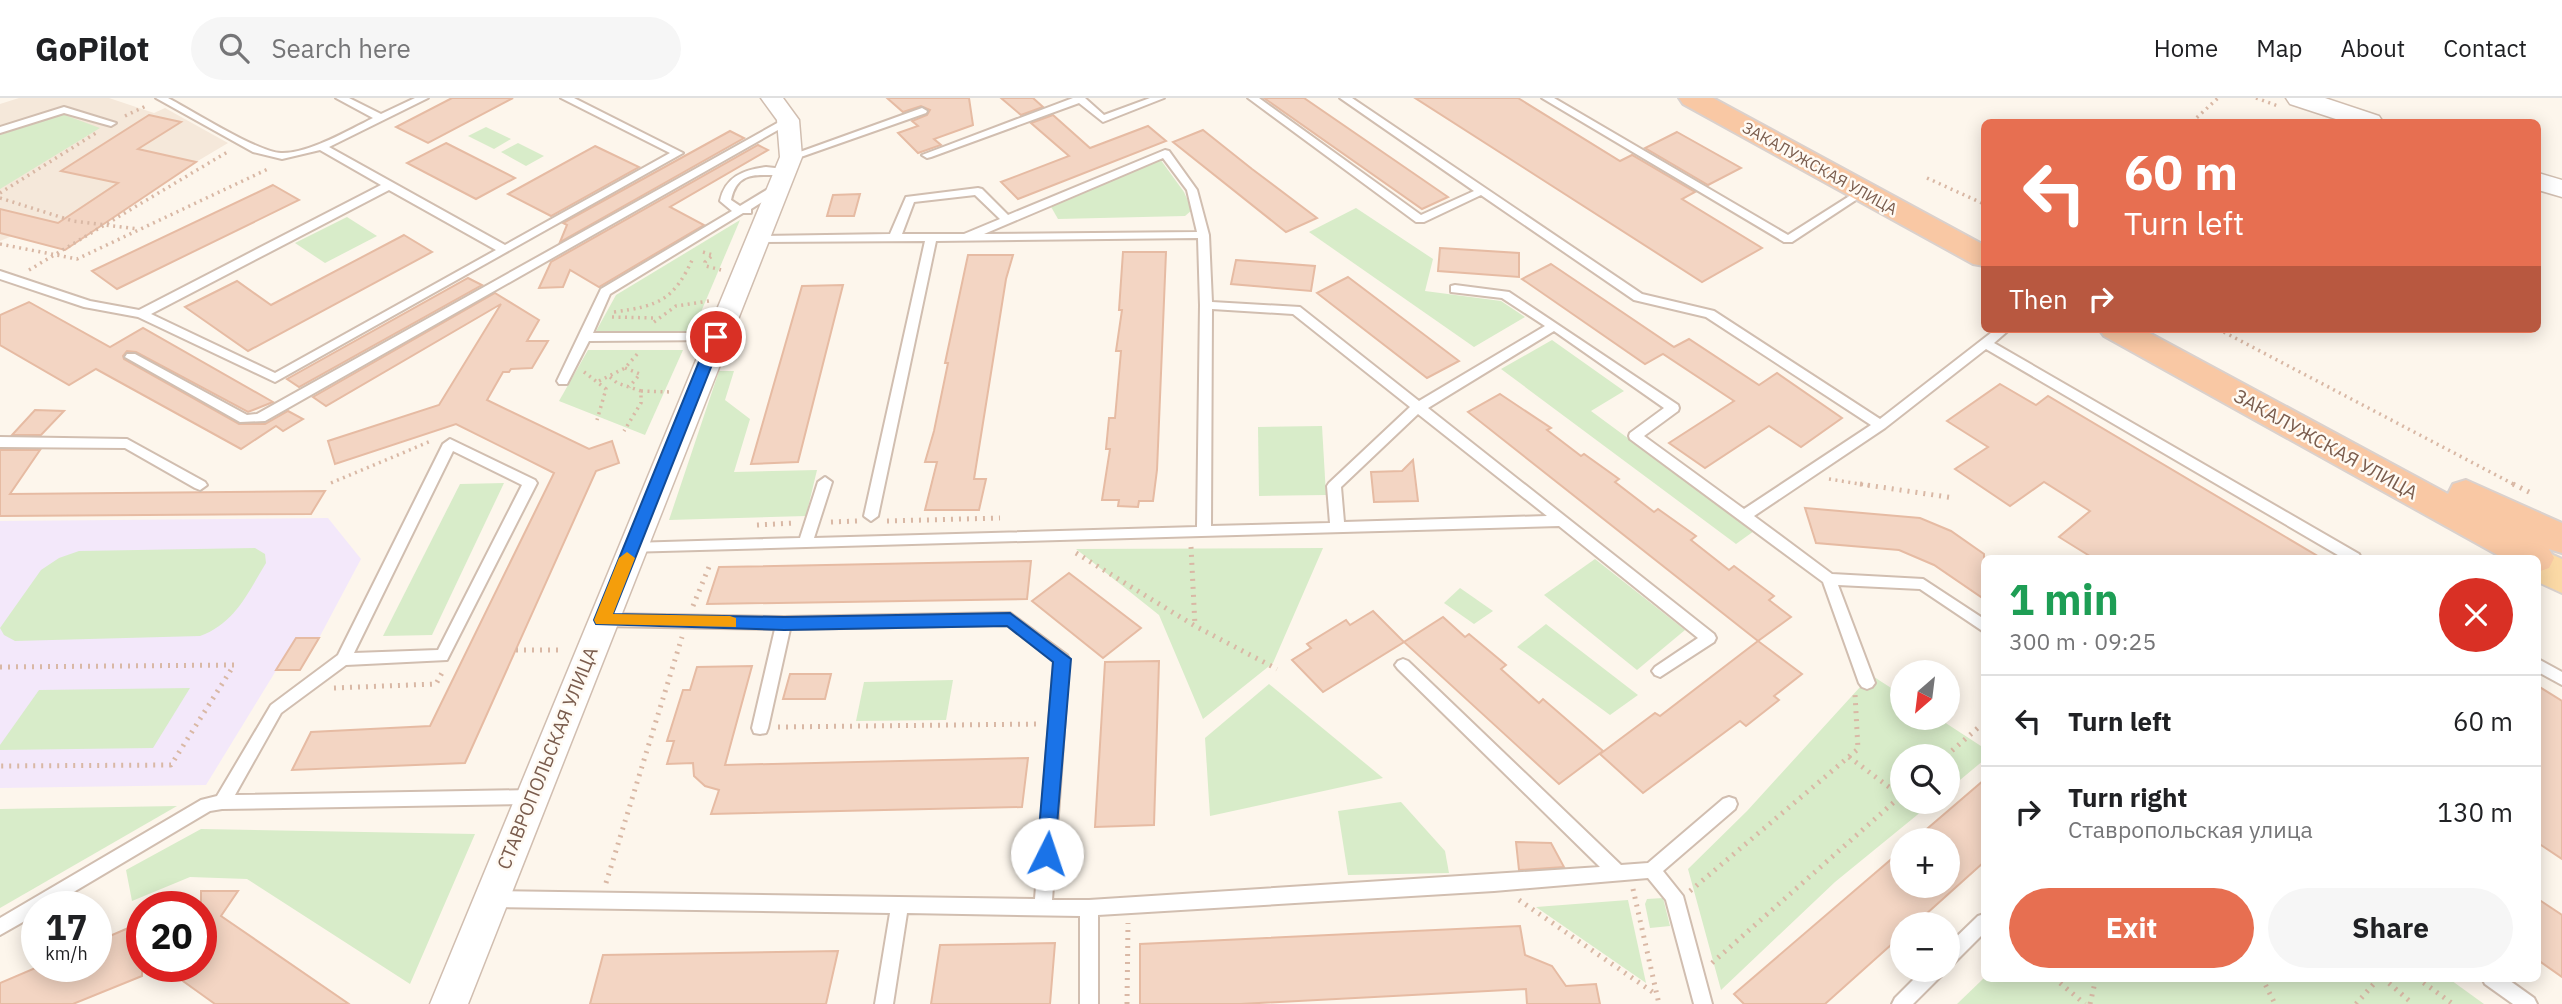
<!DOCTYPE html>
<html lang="en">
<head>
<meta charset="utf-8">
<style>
	:root { --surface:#fff; --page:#f6f6f6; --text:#202124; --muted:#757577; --line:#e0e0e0; --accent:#e76f51 }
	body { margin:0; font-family:"IBM Plex Sans",sans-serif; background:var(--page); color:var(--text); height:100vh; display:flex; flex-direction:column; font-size:26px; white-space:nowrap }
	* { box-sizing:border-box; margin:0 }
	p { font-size:23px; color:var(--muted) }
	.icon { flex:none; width:38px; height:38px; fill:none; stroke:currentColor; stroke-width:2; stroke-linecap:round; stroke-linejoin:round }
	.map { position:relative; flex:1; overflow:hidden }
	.panel { position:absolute; left:1981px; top:457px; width:560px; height:427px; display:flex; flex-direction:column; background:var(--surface); border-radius:10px; box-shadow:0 4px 18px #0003 }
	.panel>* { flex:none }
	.banner { position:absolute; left:1981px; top:21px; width:560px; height:214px; border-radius:10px; box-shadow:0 4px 18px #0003; background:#e76f51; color:#fff; overflow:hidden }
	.needle { width:46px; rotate:208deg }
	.tools { position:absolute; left:1890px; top:562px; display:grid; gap:14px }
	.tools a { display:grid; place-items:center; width:70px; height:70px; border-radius:50%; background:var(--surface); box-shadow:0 4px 18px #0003; font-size:35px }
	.speed { position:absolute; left:21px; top:793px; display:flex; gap:14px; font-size:35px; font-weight:700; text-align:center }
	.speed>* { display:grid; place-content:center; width:91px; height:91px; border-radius:50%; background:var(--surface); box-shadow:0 4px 18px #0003; line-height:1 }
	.speed small { font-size:18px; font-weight:400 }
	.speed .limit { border:10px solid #d22; background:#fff; color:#111 }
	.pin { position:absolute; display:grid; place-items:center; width:60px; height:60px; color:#fff; margin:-30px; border:4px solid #fff; border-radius:50%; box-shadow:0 2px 7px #0007 }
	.me { position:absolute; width:77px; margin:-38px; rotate:4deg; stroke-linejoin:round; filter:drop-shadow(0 0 5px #0008) }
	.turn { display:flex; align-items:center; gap:24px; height:147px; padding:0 28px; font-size:32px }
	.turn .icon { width:91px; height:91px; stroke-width:2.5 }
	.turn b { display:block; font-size:49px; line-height:60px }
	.then { display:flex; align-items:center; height:66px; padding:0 28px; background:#0003; gap:14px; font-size:26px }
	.round { display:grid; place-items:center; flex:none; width:74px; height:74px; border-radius:37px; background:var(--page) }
	.head { display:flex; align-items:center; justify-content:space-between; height:119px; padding:0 28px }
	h1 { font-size:42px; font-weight:800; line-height:52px; color:#1e9e55 }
	.cta { display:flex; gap:14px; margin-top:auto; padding:14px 28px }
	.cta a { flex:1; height:80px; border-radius:42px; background:var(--accent); color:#fff; font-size:28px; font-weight:800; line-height:80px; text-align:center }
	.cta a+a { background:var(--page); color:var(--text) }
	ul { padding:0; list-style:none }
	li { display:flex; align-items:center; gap:21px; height:91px; padding:0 28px; border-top:2px solid var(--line) }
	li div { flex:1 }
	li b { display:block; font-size:26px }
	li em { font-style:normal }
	header { display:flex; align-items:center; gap:42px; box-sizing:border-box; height:98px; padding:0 35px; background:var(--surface); border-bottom:2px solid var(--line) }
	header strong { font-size:33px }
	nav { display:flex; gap:38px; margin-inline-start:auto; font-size:24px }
	.search { width:490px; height:63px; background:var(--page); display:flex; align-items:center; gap:18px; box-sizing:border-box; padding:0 24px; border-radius:38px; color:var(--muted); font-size:26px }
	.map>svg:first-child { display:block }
	.residential { fill:#f5e8da }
	.education { fill:#f3e8fa }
	.green { fill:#d8ecc9 }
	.building { fill:#f3d5c3; stroke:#e6bba3; stroke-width:2 }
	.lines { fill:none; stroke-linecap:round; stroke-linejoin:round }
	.service-casing { stroke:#d1beb0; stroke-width:4 }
	.minor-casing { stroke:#d1beb0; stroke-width:3 }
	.tertiary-casing { stroke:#d1beb0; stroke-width:3 }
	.primary-casing { stroke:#dad1cd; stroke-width:4 }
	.trunk-casing { stroke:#dad1cd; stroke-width:4 }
	.path-far1 { stroke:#d9b8a5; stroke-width:3.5; stroke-dasharray:2 4.5; stroke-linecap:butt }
	.path { stroke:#d9b8a5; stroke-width:5; stroke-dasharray:2 6; stroke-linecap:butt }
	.service { fill:#fff; fill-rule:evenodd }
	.minor { fill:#fff; fill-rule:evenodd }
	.tertiary { fill:#fff; fill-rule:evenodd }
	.primary { fill:#fbd9a5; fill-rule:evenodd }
	.trunk { fill:#f9c8a4; fill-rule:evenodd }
	.route { fill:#1a73e8; stroke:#114b97; stroke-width:2 }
	.slow { fill:#f59e0b }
	.labels { text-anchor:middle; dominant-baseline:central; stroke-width:5; stroke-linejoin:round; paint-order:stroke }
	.far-street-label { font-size:16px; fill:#7a5c4d; stroke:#fffaf3 }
	.street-label { font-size:19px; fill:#7a5c4d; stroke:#fffaf3 }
</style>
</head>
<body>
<header>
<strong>GoPilot</strong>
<div class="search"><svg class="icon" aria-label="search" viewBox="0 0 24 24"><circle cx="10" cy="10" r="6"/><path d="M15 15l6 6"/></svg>Search here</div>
<nav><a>Home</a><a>Map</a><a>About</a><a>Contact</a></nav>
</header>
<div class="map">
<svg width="2562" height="906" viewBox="0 0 2562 906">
	<rect width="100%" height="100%" fill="#fdf6ec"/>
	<!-- residential -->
	<polygon class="residential" points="19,0 109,0 154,15 165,10 228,45 196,64 65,152 12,138 0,143 0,6"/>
	<!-- education -->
	<polygon class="education" points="328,420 361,461 319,540 296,540 206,687 0,690 0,423"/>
	<!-- green -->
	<g class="green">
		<polygon points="62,16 100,30 0,91 0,37"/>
		<polygon points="486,29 511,41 494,51 468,38"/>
		<polygon points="518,45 544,58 526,68 501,54"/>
		<polygon points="1160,61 1184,94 1192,112 1185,118 1058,121 1050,107"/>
		<polygon points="1356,110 1433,161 1425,193 1501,203 1525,219 1474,249 1309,134"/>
		<polygon points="347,119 377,138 325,165 295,145"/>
		<polygon points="740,122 692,235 595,235 616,197"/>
		<polygon points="1552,242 1624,293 1591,313 1754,433 1736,446 1501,271"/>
		<polygon points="588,252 683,252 645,337 559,303"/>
		<polygon points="719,273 734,273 725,302 750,321 734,374 817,372 806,418 669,422"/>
		<polygon points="1322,328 1326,397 1259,398 1258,329"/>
		<polygon points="504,385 432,537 383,538 460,386"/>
		<path d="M255 450 265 456 266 465C247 496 235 525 200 538L15 543 4 537 0 530 41 472 59 460 79 453Z"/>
		<polygon points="1323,450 1273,565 1203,621 1159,517 1076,451"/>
		<polygon points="1595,461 1685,532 1637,572 1544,497"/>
		<polygon points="1460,490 1493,513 1474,526 1444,505"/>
		<polygon points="1546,526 1638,597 1610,617 1517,549"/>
		<polygon points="1871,577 1902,597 1902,620 1938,620 1984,650 1984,662 1948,692 1948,658 1902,658 1902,704 1933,704 1835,784 1721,892 1688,771 1747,713"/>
		<polygon points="953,582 946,622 856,623 864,584"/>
		<polygon points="1269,586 1383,680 1210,718 1205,640"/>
		<polygon points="190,590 153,650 0,652 0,647 39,592"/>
		<polygon points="1401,704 1445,753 1449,775 1348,777 1338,713"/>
		<polygon points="177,708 0,810 0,711"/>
		<polygon points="201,731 475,736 410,886 247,781 190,779 132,803 126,772"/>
		<polygon points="1663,800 1670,828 1650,830 1645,806 1647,801"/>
		<polygon points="1628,802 1646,885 1536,809"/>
		<polygon points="1984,880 2448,880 2484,906 1957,906"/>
	</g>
	<!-- building -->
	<g class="building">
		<polygon points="452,0 513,0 428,45 396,29"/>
		<polygon points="887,0 969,0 973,27 934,41 941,47 918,55 898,35 918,28 912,23 927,17 930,12 921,8 903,14"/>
		<polygon points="1001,0 1033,0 1043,9 1021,17"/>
		<polygon points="1264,0 1304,0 1448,99 1422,111"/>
		<polygon points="1415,0 1518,0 1620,63 1632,57 1695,94 1682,101 1762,150 1702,184"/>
		<polygon points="149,17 181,24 138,51 196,64 65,152 0,135 0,111 58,125 118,85 61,73"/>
		<polygon points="1053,17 1090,50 1148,28 1166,43 1018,101 1001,84 1069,58 1031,25"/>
		<polygon points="1203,32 1252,71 1317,120 1286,134 1173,44"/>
		<polygon points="730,33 744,40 560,144 567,127 563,125"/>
		<polygon points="1677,34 1741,70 1708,87 1645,50"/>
		<polygon points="446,45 515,80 476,101 407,65"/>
		<polygon points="758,47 768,52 670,109 704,127 599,189 570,172 563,189 539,190 551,164"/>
		<polygon points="595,48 639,69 551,118 508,96"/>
		<polygon points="273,87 299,102 117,191 92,173"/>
		<polygon points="860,96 854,118 827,118 833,97"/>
		<polygon points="404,137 432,154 248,253 185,209 237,183 271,207"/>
		<polygon points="1440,150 1519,155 1519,179 1438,173"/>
		<polygon points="1123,154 1166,154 1157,372 1153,403 1139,403 1138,409 1118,408 1119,402 1102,402 1110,351 1106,351 1109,320 1115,320 1121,253 1116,253 1122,212 1119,212"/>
		<polygon points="968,157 1013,157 1006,181 974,381 986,381 979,412 925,412 937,364 925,364 934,333 948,265 945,265"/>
		<polygon points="1236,162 1315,168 1311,193 1231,186"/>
		<polygon points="1551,166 1674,249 1689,241 1759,287 1777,275 1842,320 1801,349 1769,328 1705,370 1669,345 1734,303 1663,256 1645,266 1522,181"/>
		<polygon points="1348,179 1459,263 1427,280 1317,195"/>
		<polygon points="468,180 482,187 299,289 287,281"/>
		<polygon points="843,187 798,364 751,366 802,188"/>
		<polygon points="495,195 539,222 527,243 548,243 532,270 511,271 509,274 503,274 487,302 589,351 612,343 619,365 596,373 465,665 292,672 311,634 430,628 554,375 456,326 335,366 328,343 439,307 501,206 326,308 313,299"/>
		<polygon points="29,204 110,249 143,230 273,304 248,314 136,254 127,253 123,258 124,261 239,326 265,326 288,313 303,321 283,333 276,328 241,351 96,271 69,287 0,247 0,217"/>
		<polygon points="2000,286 2036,307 2048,298 2321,460 2093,460 2059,439 2090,413 2044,384 2010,408 1955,371 1988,349 1947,323"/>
		<polygon points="1500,296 1551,330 1547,332 1581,358 1584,356 1619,381 1615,384 1654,414 1658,411 1696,438 1691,442 1729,472 1734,468 1774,498 1769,502 1791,519 1758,543 1468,314"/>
		<polygon points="35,312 64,313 41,337 12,337"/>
		<polygon points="0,352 40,352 10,396 325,393 311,416 0,418"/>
		<polygon points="1413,362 1418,403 1374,404 1371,374 1402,373"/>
		<polygon points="1805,410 1920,420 1951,433 1984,456 1984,501 1934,467 1899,452 1816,445"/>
		<polygon points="1031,463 1027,501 707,506 719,469"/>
		<polygon points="1069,475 1141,530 1103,560 1032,503"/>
		<polygon points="1373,513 1404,544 1323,594 1292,562 1311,550 1307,546 1346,522 1350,527"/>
		<polygon points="1443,519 1465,539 1469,536 1506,567 1501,571 1539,605 1543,601 1603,653 1559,686 1404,544"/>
		<polygon points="296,540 319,540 300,572 276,572"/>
		<polygon points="1758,543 1802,576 1774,598 1779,602 1746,628 1740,623 1643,695 1600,656 1655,615 1660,618"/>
		<polygon points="1159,563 1154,727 1095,729 1105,564"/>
		<polygon points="752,568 725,667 1028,660 1022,709 711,716 719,692 705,688 694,678 693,665 667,666 674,643 667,643 683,592 690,592 697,569"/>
		<polygon points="790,576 831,576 825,601 783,601"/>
		<polygon points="2538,588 2562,603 2562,761 2538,745"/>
		<polygon points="1984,682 1984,764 1915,826 1902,826 1902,837 1825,906 1744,906 1734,896 1902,752 1902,788 1948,788 1948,742 1914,742"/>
		<polygon points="1516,744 1551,745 1564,769 1519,772"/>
		<polygon points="201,793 238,793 221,818 349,906 215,906 162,868 201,868"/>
		<polygon points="2538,801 2562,817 2562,879 2538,862"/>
		<polygon points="142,824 142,878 73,906 0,906 0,885 40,868 96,868 96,844"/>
		<polygon points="1520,828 1525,857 1552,868 1566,888 1596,886 1600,906 1527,906 1526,891 1240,906 1140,906 1140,846"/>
		<polygon points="1055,845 1050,906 931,906 940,847"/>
		<polygon points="838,853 826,906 590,906 603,857"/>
	</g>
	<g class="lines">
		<!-- service casing -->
		<g class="service-casing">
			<g id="service">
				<path d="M156 0H168C193 13 257 54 281 55 308 56 349 32 373 20L336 0H349L381 16 415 0H428L329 49 505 147 670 55 561 0H574L683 55 275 284 138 219 84 209 0 181V173L90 203 139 212 381 87 320 52 282 61 253 54ZM389 92 496 152 275 275 151 216Z"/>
				<polygon points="1073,0 1085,0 1104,17 1150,0 1164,0 1103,24 1079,5 931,59 927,60 922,57"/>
				<path d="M1248 0H1259L1421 117 1474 93 1340 0H1352L1642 196 1714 213 1880 321 1996 231H2010L1994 245 2359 456 2361 460H2343L1986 251 1885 330 1754 418 1832 476 1923 481 1984 521V534L1920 491 1838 487 1875 585 1872 589 1867 591 1862 589 1859 585 1823 484 1630 341 1629 338 1630 335 1664 310 1554 233 1428 310 1714 536 1716 540 1714 544 1660 579 1655 577 1652 573 1655 569 1698 540 1559 428 626 454 624 450 626 446 631 445 800 440 818 384 825 379 832 384 814 440 1197 429 1200 207 1198 140 936 143 878 418 871 423 864 418 925 143 756 144 750 141 756 138 890 136 906 99 978 90 982 91 1008 117 1165 52 1169 53 1197 92 1209 137 1212 204 1300 209 1419 303 1545 228 1502 200 1451 194V188L1455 187 1509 194 1678 307 1679 310 1678 313 1644 338 1744 411 1871 327 1706 219 1634 202 1481 97 1424 124H1416ZM1163 60 1187 92 1197 134 984 136ZM975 97 1000 121 964 136H902L914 104ZM1212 211 1293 216 1410 309 1329 385 1327 388 1330 425 1211 428ZM1418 316 1547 418 1344 424 1341 389Z"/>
				<polygon points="1542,0 1554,0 1788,137 1859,92 1863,91 1868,94 1792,144 1784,144"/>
				<polygon points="64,9 116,25 111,28 64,15 0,35 0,29"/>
				<polygon points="922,10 927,13 926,15 795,61 791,62 786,59"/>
				<polygon points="788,19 792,20 792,24 265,323 240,324 125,259 127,256 135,256 247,317 257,316"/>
				<path d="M766 69 784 71 789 74C773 84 739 63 731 102L740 108 773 88H781V92L751 111V115H743L610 196 593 235H716L720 236 722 239 720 242 589 243 567 286H559L557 283 601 191 732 113 720 103C725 79 743 72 766 69Z"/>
				<polygon points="0,339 127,341 205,384 207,387 200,392 195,390 125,350 0,349"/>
				<path d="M450 341 535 382 537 385 447 562 346 567 281 615 235 697 531 692 537 694 539 699 537 704 531 706 222 711 210 713 50 808H37V816L0 837V820L201 702 217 698 271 607 338 557 443 346ZM453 353 522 387 438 552 354 555Z"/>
				<polygon points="1010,515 1067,557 1069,561 1052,802 1089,802 1600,769 1398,571 1395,567 1398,563 1403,561 1408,563 1621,767 1648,765 1723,701 1729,699 1735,701 1737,706 1735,711 1663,773 1683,798 1712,906 1694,906 1666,802 1648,780 1494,793 1098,817 1098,906 1080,906 1080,818 907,815 893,906 875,906 890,815 492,809 486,806 483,801 486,796 492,793 1035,801 1054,563 1007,527 790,531 768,630 766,635 760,636 754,635 752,630 775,531 602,528 597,526 595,522 597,518 602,516 784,519"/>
				<polygon points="2538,561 2562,574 2562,587 2538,574"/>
				<polygon points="1984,816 1984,835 1954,865 1948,867 1948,847 1978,818"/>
				<polygon points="1923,872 1944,872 1941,878 1913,906 1892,906 1895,900"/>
				<polygon points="2482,880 2506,880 2534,900 2537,906 2513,906 2485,886"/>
			</g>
		</g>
		<!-- minor casing -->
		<g class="minor-casing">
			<polygon id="minor" points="761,0 783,0 799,22 802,59 468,906 430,906 780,59 777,22"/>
		</g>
		<!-- tertiary casing -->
		<g class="tertiary-casing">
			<g id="tertiary">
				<polygon points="2286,0 2325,0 2379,18 2383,24 2345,24 2290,6"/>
				<polygon points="2538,75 2562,82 2562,99 2538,92"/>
			</g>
		</g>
		<!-- primary casing -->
		<g class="primary-casing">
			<polygon id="primary" points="2538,450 2562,461 2562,495 2538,484 2538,460 2521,460 2524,455"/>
		</g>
		<!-- trunk casing -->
		<g class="trunk-casing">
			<g id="trunk">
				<polygon points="1679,0 1713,0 1984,147 1984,168 1973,166 1683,6"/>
				<polygon points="2099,231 2142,231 2448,396 2453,386 2466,382 2562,425 2562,455 2549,451 2554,460 2549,470 2538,474 2538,460 2503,460 2104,238"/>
			</g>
		</g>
		<!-- path-far1 -->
		<g class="path-far1">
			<polyline points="2256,0 2278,8"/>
			<polyline points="125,18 148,7"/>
			<polyline points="2192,24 2218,0"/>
			<polyline points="1927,80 1984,106"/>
			<polyline points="0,95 96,35"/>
			<polyline points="0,100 73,123 138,131"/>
			<polyline points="0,146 77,161 268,71"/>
			<polyline points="703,154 713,157 705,164 706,168 721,172"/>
			<polyline points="29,172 229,53"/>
			<path d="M614 214C659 208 674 202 693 160"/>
			<polyline points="612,219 655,220"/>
			<polyline points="654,224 676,208 709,203"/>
			<polyline points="2218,231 2517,388"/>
			<polyline points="625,270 640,276 629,289"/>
			<polyline points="584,274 606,291 597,322"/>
			<polyline points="610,279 617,285 641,293 641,305 624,333"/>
			<polyline points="599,283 625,270 639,254"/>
			<polyline points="641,293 671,294"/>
			<polyline points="1829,381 1872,388"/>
			<polyline points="331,385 431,343"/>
		</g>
		<!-- path -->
		<g class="path">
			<polyline points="1860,386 1954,400"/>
			<polyline points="2513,386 2533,396"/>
			<polyline points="887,423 1000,420"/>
			<polyline points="831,424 857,423"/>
			<polyline points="757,427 794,425"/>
			<polyline points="1191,449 1195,528"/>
			<polyline points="1076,455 1195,528 1277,571"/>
			<polyline points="693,508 711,464"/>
			<polyline points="516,552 564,552"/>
			<polyline points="0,569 234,567 171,667 0,668"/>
			<polyline points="334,590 436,586 443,573"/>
			<polyline points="778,629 1039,626"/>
			<polyline points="1946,658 1980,628"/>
			<polyline points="1849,659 1901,698"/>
			<polyline points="606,785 682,539"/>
			<polyline points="1633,791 1659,906"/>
			<polyline points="1690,793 1858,651 1855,596"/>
			<polyline points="1519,802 1657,897"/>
			<polyline points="1712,865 1902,697"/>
			<polyline points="2054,880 2085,906"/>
			<polyline points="2262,880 2275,906"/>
			<polyline points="2383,880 2413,906"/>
			<polyline points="2417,880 2453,906"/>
			<polyline points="1127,906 1128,825"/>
			<polyline points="2090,906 2096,880"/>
			<polyline points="2356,906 2379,880"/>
		</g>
		<!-- service -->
		<use href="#service" class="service"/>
		<!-- minor -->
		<use href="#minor" class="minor"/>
		<!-- tertiary -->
		<use href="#tertiary" class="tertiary"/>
		<!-- primary -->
		<use href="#primary" class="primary"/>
		<!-- trunk -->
		<use href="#trunk" class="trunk"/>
	</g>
	<!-- route -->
	<polygon class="route" points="716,235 723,239 613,516 784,519 1010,515 1071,561 1054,762 1047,765 1040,762 1037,756 1053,564 1007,528 784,532 596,526 594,522 709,239"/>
	<!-- slow -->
	<polygon class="slow" points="627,454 635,460 613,516 730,518 736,520 736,529 596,526 594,522 619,460"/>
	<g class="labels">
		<!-- far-street labels -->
		<g class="far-street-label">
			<text transform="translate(1820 70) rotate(29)">ЗАКАЛУЖСКАЯ УЛИЦА</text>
		</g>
		<!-- street labels -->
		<g class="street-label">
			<text transform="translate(2326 346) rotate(29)">ЗАКАЛУЖСКАЯ УЛИЦА</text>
			<text transform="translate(547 660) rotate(-68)">СТАВРОПОЛЬСКАЯ УЛИЦА</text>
		</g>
	</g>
</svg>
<div class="tools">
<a><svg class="needle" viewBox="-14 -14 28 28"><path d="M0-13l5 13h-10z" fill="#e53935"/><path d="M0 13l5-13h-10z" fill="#757577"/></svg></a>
<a><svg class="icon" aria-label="search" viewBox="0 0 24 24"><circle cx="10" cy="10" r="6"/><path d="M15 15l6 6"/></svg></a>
<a>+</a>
<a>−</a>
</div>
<div class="speed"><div>17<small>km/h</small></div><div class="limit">20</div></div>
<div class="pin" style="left:716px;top:239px;background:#d93025"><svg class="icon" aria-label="arrive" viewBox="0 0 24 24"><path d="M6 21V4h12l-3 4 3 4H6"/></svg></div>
<svg class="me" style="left:1047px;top:756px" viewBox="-20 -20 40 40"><circle r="19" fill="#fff"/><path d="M0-13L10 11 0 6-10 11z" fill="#1a73e8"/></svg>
<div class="banner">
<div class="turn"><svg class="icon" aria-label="left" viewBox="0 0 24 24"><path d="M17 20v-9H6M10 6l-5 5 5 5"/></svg><div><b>60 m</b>Turn left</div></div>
<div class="then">Then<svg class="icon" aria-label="right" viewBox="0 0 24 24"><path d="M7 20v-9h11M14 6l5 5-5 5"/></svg></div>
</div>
<section class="panel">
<div class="head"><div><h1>1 min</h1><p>300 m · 09:25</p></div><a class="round" style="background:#d93025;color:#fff"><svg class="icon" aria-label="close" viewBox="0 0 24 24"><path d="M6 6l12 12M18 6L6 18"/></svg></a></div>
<ul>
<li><svg class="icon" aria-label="left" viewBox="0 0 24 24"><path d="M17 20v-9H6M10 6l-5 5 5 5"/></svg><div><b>Turn left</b></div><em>60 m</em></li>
<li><svg class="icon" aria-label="right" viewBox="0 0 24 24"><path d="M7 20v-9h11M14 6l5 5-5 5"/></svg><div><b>Turn right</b><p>Ставропольская улица</p></div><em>130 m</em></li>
</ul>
<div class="cta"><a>Exit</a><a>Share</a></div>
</section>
</div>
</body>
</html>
